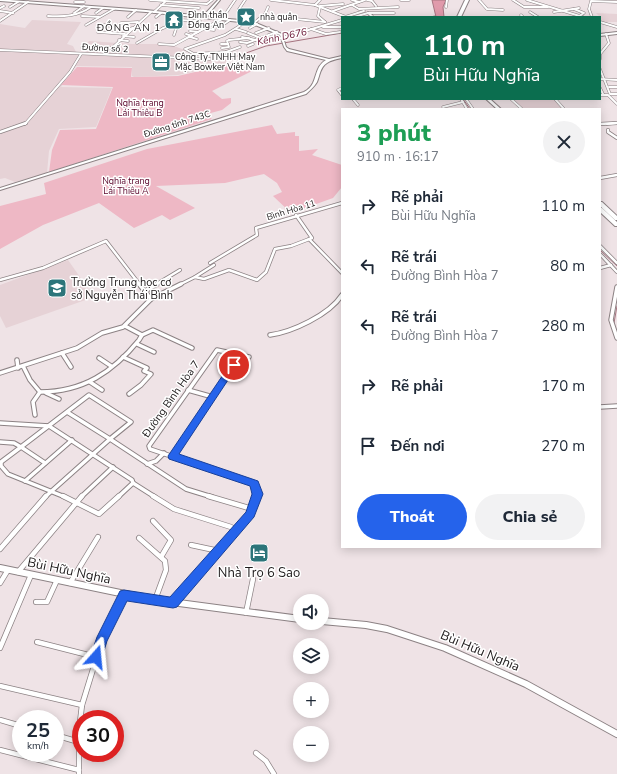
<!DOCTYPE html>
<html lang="vi">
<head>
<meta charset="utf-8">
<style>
	:root { --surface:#fff; --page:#f2f2f3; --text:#1f2937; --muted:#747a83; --accent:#2563eb }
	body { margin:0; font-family:"Nunito Sans",sans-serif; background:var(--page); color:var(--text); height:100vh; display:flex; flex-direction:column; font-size:15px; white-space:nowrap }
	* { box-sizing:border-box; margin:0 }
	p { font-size:13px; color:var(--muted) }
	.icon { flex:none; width:22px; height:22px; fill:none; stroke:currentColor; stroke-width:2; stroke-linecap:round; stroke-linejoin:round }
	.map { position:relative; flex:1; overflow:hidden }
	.details { position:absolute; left:341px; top:108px; width:260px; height:440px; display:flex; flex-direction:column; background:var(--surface); border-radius:0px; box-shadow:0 2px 10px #0003 }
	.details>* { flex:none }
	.hud { position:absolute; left:341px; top:16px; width:260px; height:84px; border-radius:0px; box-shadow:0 2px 10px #0003; background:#0b6e4f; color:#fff; overflow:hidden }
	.buttons { position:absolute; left:293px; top:594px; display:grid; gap:8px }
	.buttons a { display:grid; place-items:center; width:36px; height:36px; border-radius:50%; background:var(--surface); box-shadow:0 2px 10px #0003; font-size:20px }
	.speed { position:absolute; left:12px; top:710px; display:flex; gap:8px; font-size:20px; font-weight:700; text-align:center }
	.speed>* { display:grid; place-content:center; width:52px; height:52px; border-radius:50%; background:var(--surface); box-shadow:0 2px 10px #0003; line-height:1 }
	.speed small { font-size:10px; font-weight:400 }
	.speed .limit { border:6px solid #d22; background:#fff; color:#111 }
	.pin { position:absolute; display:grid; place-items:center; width:34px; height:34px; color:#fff; margin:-17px; border:2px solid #fff; border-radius:50%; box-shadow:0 1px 4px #0007 }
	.me { position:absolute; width:44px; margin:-22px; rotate:18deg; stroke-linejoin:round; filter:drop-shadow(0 0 3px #0008) }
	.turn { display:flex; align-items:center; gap:14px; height:84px; padding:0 16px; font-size:18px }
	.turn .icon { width:52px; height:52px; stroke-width:2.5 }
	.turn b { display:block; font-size:28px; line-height:34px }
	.round { display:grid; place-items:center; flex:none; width:42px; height:42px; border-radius:21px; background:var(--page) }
	.overview { display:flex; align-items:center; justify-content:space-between; height:68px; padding:0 16px }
	h1 { font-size:24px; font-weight:800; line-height:30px; color:#1e9e55 }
	.primary-button { display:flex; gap:8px; margin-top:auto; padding:8px 16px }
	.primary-button a { flex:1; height:46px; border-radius:24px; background:var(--accent); color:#fff; font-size:16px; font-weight:800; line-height:46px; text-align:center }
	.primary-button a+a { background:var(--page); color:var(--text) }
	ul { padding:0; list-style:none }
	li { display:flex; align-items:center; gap:12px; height:60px; padding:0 16px }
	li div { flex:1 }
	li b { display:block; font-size:15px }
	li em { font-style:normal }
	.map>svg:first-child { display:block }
	.built { fill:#e6d2d6 }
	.green { fill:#eeb8c5 }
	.water { fill:#e09aab; stroke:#a67480 }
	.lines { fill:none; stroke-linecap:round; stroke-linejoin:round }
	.stream { stroke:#a67480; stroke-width:1 }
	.minor-far3-casing { stroke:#8c8284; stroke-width:3 }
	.minor-far2-casing { stroke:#8c8284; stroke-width:4 }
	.minor-far1-casing { stroke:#8c8284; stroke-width:5.5 }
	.minor-casing { stroke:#8c8284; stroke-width:6 }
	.tertiary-casing { stroke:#8c8284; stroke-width:8 }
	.secondary-casing { stroke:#8c8284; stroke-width:2 }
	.trunk-casing { stroke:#8c8284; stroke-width:2 }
	.minor-far3 { stroke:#fff; stroke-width:2 }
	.minor-far2 { stroke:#fff; stroke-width:2.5 }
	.minor-far1 { stroke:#fff; stroke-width:3.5 }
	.minor { stroke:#fff; stroke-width:4.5 }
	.tertiary { stroke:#fff; stroke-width:6 }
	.secondary { fill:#fff; fill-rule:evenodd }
	.trunk { fill:#fff; fill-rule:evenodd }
	.route { fill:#2563eb; stroke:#184099 }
	.labels { text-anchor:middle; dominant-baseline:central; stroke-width:3; stroke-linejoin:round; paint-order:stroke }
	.far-poi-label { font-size:9px; fill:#1e1a1b; stroke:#fff; text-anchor:start }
	.far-street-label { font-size:9px; fill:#1e1a1b; stroke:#fff }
	.far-park-label { font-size:9px; fill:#590329; stroke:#fff }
	.far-neighbourhood-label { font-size:10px; letter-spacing:1px; fill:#1e1a1b; stroke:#fff }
	.far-water-label { font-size:10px; font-style:italic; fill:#6d1b39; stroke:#fff }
	.poi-label { font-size:11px; fill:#1e1a1b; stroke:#fff; text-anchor:start }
	.street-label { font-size:11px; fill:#1e1a1b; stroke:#fff }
	.near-street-label { font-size:13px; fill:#1e1a1b; stroke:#fff }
	.near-poi-label { font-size:13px; fill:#1e1a1b; stroke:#fff }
</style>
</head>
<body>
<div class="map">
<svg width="617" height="774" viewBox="0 0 617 774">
	<rect width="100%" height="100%" fill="#efe3e6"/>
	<!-- built -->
	<g class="built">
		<polygon points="596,13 617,14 617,22 601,22 600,17"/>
		<polygon points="32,20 81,22 67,44 73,46 76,52 81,52 89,41 133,44 159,44 174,46 185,50 186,56 224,59 229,64 178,75 134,77 132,76 132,67 76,66 61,87 112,88 96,127 59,129 49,151 47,173 15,182 5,178 0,179 0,24 25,28"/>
		<polygon points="513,99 555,99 564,108 524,109"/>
		<polygon points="68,260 94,297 6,328 0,316 0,285"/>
	</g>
	<!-- green -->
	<g class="green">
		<polygon points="225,65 237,70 241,69 252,71 212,91 222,99 231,98 231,103 222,110 207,114 212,119 49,172 52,150 60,130 96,129 113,87 61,85 77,67 132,68 131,77 135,77 178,76"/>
		<polygon points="272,125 277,134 295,132 295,136 299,136 299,151 318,149 312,155 342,165 342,187 333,198 291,213 273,196 282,192 277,183 264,174 225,183 156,186 195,208 170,220 162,215 134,228 99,203 43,225 0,249 0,206 46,194 44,183 147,149"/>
	</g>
	<!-- water -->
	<polygon class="water" points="432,0 446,0 443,7 444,17 436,17"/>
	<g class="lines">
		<!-- stream -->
		<g class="stream">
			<polyline points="430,17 435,16"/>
			<polyline points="226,60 266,46 342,33"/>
			<polyline points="463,99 470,109"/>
			<polyline points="600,250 617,266"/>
			<polyline points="614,323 617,306"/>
		</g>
		<!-- minor-far3 casing -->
		<g class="minor-far3-casing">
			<g id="minor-far3">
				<polyline points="150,0 207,4 212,0"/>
				<polyline points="271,0 315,5 346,17"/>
				<polyline points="352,0 359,2"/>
				<polyline points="367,0 372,1 376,6"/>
				<polyline points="401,0 409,0"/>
				<polyline points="479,0 487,9 503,10"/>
				<polyline points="513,0 524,7 548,7"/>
				<polyline points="527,0 583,17"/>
				<polyline points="75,2 84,2"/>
				<polyline points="161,5 199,8"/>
				<polyline points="315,5 320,0"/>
				<polyline points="352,5 359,9 398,7"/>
				<polyline points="320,6 343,4"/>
				<polyline points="10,7 18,2"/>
				<polyline points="320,7 318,16 325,22"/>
				<polyline points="446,7 447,0"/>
				<polyline points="0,8 4,6"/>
				<polyline points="239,9 245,0"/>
				<polyline points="574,9 584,13 579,16"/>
				<polyline points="0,11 13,13"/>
				<polyline points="333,11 365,0"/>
				<polyline points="154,12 165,2"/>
				<polyline points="530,12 538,17"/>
				<polyline points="554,12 579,8"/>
				<polyline points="74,13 84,6"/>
				<polyline points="96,13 103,8"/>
				<polyline points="521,15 523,17"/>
				<path d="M48 16C64 17 78 16 91 7"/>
				<polyline points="82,16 99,17"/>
				<polyline points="191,16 195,11"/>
				<polyline points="128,17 136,10"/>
				<polyline points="156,17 161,13"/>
				<polyline points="345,17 364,11"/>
				<polyline points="354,17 368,13"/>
				<polyline points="369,17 372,16 368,13 394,13"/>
				<polyline points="592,17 589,9 591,1 617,2"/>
				<polyline points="296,19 325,22"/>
				<polyline points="179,20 200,21"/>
				<polyline points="0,21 28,2"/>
				<polyline points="600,22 617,27"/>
				<polyline points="121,23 138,22"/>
				<polyline points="254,23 265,14 268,7"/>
				<polyline points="86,25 114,9"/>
				<polyline points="104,25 112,26"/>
				<polyline points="323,27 342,27"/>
				<polyline points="124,28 131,29"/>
				<polyline points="132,28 145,29"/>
				<polyline points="218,28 230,20"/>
				<polyline points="250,28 257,24"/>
				<polyline points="205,29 214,30"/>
				<polyline points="236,29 246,32"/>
				<polyline points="311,29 326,34 340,32"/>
				<polyline points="190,31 198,32"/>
				<polyline points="98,32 125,34"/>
				<polyline points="248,33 258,37"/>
				<polyline points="256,33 269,28"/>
				<polyline points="186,34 192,36"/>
				<polyline points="174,35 178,23"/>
				<polyline points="123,36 134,37"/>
				<polyline points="190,37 197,39"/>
				<polyline points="242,37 269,43"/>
				<polyline points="119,40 128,41"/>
				<polyline points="240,42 247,43 277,32"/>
				<polyline points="268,42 342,20"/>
				<polyline points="137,43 163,28 178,23 181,15"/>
				<polyline points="159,44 174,45 222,19 235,0"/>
				<polyline points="221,44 228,44"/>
				<polyline points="248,46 253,44"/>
				<polyline points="82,47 112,48 151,12"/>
				<polyline points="222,48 229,47 227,41 229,40 249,38"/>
				<polyline points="0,50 210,59"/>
				<polyline points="226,52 240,47"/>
				<polyline points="227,55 226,52 194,54 185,49 225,35 246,22"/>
				<polyline points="600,59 600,54 609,43 606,34"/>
				<polyline points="600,69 610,94 617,94"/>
				<polyline points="600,79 617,80"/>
				<polyline points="609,87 617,87"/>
				<polyline points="342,88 338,90 342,95"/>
				<polyline points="600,88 603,94"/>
				<polyline points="600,95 608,95 617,104"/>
				<polyline points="353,99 358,105"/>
				<polyline points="461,99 467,109"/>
				<polyline points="466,99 473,109"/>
				<polyline points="511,99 522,109"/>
				<polyline points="555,99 564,109"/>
				<polyline points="443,107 463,102"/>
				<polyline points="25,124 70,72 81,54"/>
				<polyline points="607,124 617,123"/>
			</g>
		</g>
		<!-- minor-far2 casing -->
		<g class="minor-far2-casing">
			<g id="minor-far2">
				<polyline points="600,124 617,123"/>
				<polyline points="608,130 608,132 617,138"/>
				<polyline points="0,132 26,123"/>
				<polyline points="600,178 617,175"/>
				<polyline points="309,239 342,273"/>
				<polyline points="600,246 617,263"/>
				<polyline points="600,254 617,272"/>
				<polyline points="210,263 257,235 256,228 342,203"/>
				<polyline points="600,268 611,265"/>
				<polyline points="195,277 214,265"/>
				<polyline points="0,280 43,268 106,241 140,285"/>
				<polyline points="155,285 180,270"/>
				<polyline points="179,285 195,277 204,279 229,270 257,280 266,272 275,249 291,246 312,238 296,215"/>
			</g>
		</g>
		<!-- minor-far1 casing -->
		<g class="minor-far1-casing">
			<g id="minor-far1">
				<polyline points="139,284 151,299"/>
				<polyline points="617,287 611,320 617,338"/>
				<polyline points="145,291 157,284"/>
				<polyline points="142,335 153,330 192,348"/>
				<path d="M270 335C292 332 329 315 342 295"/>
				<polyline points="137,344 154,352"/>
				<polyline points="62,353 71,367"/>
				<polyline points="123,357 147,368 144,371 151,374 141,385 129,394"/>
				<polyline points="249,357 217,350 149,446 150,449 254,484 256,497"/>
				<polyline points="99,358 111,366"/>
				<polyline points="17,360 18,368"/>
				<path d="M23 366 30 380 40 392C83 392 113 372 139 340L142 335 125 326"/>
				<polyline points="0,373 77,348 102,333 123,327 151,299 181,284"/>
				<polyline points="90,382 102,390"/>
				<polyline points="188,390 213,397 241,355"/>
				<polyline points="46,393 59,399"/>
				<polyline points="600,407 617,406"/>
				<polyline points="35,415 33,402 40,392"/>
				<polyline points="0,423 49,426 132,480 133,483 118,497"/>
				<polyline points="0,442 14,443 21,447 89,395 131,422 110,439 67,412"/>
				<polyline points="173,456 213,397"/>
				<polyline points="45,463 21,447 1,462 1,466 8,474 65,497"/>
				<polyline points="147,464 156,461 164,453"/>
				<polyline points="25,481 72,440"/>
				<polyline points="133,483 155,497"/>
				<polyline points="45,497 110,439 186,489 212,497"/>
				<polyline points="81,497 113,467"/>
			</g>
		</g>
		<!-- minor casing -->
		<g class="minor-casing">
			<g id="minor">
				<polyline points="63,496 99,514 119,496"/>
				<polyline points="153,496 174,509 231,527"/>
				<polyline points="208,496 252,509"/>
				<polyline points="153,521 171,540 161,557"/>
				<polyline points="139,538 165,561 166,570 155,600"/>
				<polyline points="191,545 219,551"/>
				<polyline points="0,549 46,496"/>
				<polyline points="18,572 82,496"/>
				<polyline points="0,583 8,570"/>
				<polyline points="70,583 98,537"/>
				<polyline points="36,602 47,602 57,580"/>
				<polyline points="173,602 243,524 252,510 257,496"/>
				<polyline points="246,613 253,579"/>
				<polyline points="37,642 96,657"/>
				<polyline points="0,648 31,575"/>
				<polyline points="0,686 82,705"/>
				<polyline points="0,720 21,726"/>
				<polyline points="55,735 79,742"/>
				<polyline points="0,750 79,770"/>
				<polyline points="256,753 266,761 274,774"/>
				<polyline points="79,774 79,730 82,705 102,640 124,595"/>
			</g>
		</g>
		<!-- tertiary casing -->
		<g class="tertiary-casing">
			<g id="tertiary">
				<polyline points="0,568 149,599 300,619"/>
				<polyline points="322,621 366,625 387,629 445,648 526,684 617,734"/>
			</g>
		</g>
		<!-- secondary casing -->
		<g class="secondary-casing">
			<g id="secondary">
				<path d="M0 0H10L146 10 203 16 218 0H220L206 17 240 20 256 23 282 34 286 47 289 49 329 59 342 56V58C337 59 331 60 327 63 320 67 320 75 317 82 314 87 310 90 306 94L0 190V188L304 92C308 90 311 87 313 83 317 74 317 65 326 60L287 51 284 47 280 35 255 25 240 22 146 12 0 1Z"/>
				<polygon points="617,32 617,34 600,36 600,34"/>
			</g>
		</g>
		<!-- trunk casing -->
		<g class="trunk-casing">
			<g id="trunk">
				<polygon points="465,0 469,0 461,17 457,17"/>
				<polygon points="486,99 490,99 501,109 497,109"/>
				<polygon points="600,202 602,202 617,216 617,220 615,220 600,206"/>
				<polygon points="600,208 602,208 617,222 617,226 615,226 600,212"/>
			</g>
		</g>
		<!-- minor-far3 -->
		<use href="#minor-far3" class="minor-far3"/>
		<!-- minor-far2 -->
		<use href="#minor-far2" class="minor-far2"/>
		<!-- minor-far1 -->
		<use href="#minor-far1" class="minor-far1"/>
		<!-- minor -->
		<use href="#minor" class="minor"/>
		<!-- tertiary -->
		<use href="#tertiary" class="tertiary"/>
		<!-- secondary -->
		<use href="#secondary" class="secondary"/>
		<!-- trunk -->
		<use href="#trunk" class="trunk"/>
	</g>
	<!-- route -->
	<polygon class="route" points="234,362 238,365 179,454 258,481 263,494 254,517 177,607 173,608 127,601 107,641 101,661 96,663 92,661 90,657 97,637 120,591 124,590 170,597 246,512 252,494 250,486 169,459 168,456 231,363"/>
	<!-- icons -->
	<defs>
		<g id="sight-square" transform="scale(1)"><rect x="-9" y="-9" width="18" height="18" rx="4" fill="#2c757a" stroke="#fff"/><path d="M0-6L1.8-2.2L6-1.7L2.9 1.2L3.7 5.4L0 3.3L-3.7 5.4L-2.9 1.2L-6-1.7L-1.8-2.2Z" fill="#fff"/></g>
		<g id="temple-square" transform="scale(1)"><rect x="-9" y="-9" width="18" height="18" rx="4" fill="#2c757a" stroke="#fff"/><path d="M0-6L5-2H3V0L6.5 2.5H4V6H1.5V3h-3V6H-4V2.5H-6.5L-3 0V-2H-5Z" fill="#fff"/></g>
		<g id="office-square" transform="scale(1)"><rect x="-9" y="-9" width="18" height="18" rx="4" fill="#2c757a" stroke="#fff"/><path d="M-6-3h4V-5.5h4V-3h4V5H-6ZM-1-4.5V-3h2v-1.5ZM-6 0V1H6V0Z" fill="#fff"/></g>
		<g id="school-square" transform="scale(1)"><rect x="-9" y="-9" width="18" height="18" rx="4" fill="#2c757a" stroke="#fff"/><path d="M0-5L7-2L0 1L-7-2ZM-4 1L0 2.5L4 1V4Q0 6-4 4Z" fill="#fff"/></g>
		<g id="hotel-square" transform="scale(1)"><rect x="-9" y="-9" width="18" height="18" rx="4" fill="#2c757a" stroke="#fff"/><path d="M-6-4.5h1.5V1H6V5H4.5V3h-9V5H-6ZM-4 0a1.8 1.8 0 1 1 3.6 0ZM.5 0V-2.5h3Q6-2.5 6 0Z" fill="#fff"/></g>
	</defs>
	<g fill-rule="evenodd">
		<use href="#sight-square" x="246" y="17"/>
		<use href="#temple-square" x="174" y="20"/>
		<use href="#office-square" x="161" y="62"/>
		<use href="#school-square" x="57" y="288"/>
		<use href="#hotel-square" x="259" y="553"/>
	</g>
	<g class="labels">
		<!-- far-poi labels -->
		<g class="far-poi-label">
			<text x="188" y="15">Đình thần<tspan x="188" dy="10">Đồng An</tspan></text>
			<text x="260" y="17">nhà quân</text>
			<text x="175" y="57">Công Ty TNHH May<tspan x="175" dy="10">Mặc Bowker Việt Nam</tspan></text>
		</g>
		<!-- far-street labels -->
		<g class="far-street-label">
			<text transform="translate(105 48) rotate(3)">Đường số 2</text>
			<text transform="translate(177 124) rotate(-18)">Đường tỉnh 743C</text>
			<text transform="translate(291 210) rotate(-17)">Bình Hòa 11</text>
		</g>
		<!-- far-park labels -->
		<g class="far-park-label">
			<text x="140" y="103">Nghĩa trang<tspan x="140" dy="10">Lái Thiêu B</tspan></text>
			<text x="126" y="181">Nghĩa trang<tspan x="126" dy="10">Lái Thiêu A</tspan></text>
		</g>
		<!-- far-neighbourhood labels -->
		<g class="far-neighbourhood-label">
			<text x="129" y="28">ĐỒNG AN 1</text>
		</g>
		<!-- far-water labels -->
		<g class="far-water-label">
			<text transform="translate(282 37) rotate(-12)">Kênh D676</text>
		</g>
		<!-- poi labels -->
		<g class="poi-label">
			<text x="71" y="282">Trường Trung học cơ<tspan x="71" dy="13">sở Nguyễn Thái Bình</tspan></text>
		</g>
		<!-- street labels -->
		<g class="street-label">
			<text transform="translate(171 399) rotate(-55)">Đường Bình Hòa 7</text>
		</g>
		<!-- near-street labels -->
		<g class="near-street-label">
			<text transform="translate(69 571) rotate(12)">Bùi Hữu Nghĩa</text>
			<text transform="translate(480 651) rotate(23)">Bùi Hữu Nghĩa</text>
		</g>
		<!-- near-poi labels -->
		<g class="near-poi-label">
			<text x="259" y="573">Nhà Trọ 6 Sao</text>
		</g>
	</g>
</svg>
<div class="buttons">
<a><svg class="icon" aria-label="sound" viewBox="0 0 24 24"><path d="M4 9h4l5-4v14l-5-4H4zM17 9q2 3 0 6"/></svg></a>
<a><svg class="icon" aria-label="layers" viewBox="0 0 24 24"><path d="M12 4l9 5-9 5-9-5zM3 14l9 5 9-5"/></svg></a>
<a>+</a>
<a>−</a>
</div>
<div class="speed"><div>25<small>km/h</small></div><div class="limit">30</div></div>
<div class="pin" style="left:234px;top:365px;background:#d93025"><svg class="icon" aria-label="arrive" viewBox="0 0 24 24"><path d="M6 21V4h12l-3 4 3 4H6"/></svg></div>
<svg class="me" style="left:96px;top:657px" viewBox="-20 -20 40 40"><path d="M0-17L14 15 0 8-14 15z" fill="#2563eb" stroke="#fff" stroke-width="4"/></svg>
<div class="hud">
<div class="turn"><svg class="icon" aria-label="right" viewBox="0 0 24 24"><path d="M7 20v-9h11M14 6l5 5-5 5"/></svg><div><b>110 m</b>Bùi Hữu Nghĩa</div></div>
</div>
<section class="details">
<div class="overview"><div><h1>3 phút</h1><p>910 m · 16:17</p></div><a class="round"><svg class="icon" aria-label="close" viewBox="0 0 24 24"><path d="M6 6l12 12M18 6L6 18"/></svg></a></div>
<ul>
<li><svg class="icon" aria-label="right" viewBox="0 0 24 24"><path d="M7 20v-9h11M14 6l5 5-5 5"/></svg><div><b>Rẽ phải</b><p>Bùi Hữu Nghĩa</p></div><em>110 m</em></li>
<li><svg class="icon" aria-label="left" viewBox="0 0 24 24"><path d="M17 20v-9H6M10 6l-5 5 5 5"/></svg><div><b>Rẽ trái</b><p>Đường Bình Hòa 7</p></div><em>80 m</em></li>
<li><svg class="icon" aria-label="left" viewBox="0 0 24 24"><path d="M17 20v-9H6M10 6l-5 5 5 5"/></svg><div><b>Rẽ trái</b><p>Đường Bình Hòa 7</p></div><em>280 m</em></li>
<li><svg class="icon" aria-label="right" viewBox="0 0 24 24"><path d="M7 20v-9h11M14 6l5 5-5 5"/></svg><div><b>Rẽ phải</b></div><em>170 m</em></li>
<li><svg class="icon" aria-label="arrive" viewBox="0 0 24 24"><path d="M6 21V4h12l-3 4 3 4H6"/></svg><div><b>Đến nơi</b></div><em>270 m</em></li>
</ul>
<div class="primary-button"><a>Thoát</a><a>Chia sẻ</a></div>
</section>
</div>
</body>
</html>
